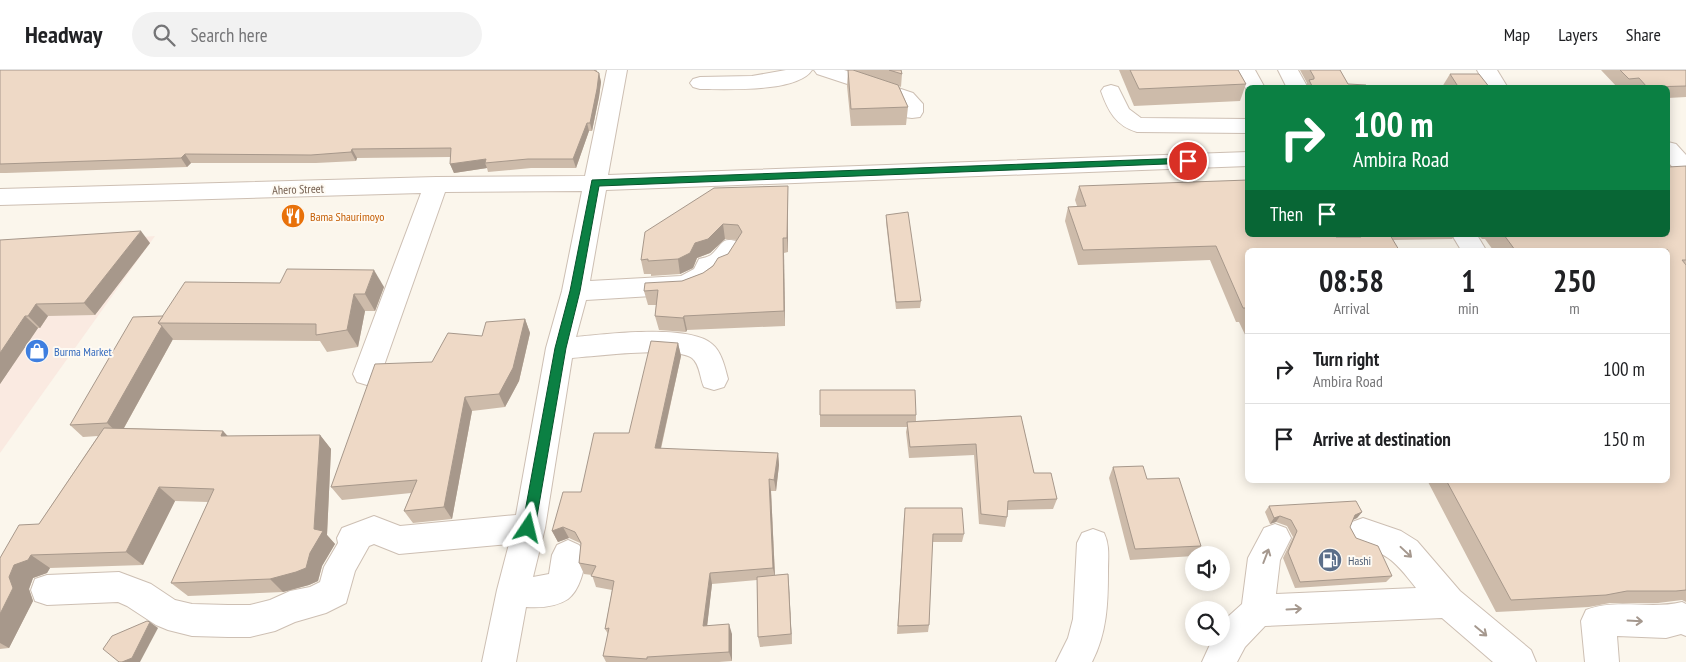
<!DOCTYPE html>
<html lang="en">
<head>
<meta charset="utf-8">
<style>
	:root { --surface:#fff; --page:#f2f2f2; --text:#202124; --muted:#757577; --line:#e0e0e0 }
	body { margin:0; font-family:"PT Sans Narrow",sans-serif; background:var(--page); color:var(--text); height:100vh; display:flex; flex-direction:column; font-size:19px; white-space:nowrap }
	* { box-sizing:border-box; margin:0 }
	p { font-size:16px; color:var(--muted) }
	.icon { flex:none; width:28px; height:28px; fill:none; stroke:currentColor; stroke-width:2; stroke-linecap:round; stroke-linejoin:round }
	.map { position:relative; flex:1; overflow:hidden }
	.sheet { position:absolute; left:1245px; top:178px; width:425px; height:235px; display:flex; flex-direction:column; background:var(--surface); border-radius:8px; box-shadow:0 2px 12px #0003 }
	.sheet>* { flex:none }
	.top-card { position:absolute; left:1245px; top:15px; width:425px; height:152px; border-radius:8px; box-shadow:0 2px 12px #0003; background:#0b8043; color:#fff; overflow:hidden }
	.tools { position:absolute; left:1185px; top:476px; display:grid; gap:10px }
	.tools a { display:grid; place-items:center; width:45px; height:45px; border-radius:50%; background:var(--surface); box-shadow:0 2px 12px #0003; font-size:25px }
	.pin { position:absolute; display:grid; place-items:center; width:42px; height:42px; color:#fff; margin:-21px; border:2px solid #fff; border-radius:50%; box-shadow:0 1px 5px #0007 }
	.me { position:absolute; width:55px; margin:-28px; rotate:10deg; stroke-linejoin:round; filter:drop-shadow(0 0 4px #0008) }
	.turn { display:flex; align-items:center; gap:18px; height:105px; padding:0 25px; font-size:22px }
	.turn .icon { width:65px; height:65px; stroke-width:2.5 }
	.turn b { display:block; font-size:35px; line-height:42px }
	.then { display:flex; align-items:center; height:48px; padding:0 25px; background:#0003; gap:10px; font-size:19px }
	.eta { display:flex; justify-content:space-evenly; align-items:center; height:85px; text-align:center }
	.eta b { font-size:30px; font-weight:800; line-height:35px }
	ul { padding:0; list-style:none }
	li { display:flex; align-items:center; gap:15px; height:70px; padding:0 25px; border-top:1px solid var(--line) }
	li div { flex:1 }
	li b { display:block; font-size:19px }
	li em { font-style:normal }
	header { display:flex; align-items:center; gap:30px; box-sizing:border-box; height:70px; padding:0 25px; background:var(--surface); border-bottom:1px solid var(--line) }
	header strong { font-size:24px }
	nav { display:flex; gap:28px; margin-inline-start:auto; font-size:18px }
	.search { width:350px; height:45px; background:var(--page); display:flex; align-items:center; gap:12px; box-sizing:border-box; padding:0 18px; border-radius:28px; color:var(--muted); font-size:19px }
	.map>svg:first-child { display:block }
	.commercial { fill:#faeae1 }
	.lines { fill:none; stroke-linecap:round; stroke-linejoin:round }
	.minor-casing { stroke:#cdbfb3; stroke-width:2 }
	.minor { fill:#fff; fill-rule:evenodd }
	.wall { fill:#cdbbaa }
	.shaded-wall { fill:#a7988b }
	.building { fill:#eed9c6; stroke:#a7988b }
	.oneway { stroke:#a5988e }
	.route { fill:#0b8043; stroke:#07532c }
	.labels { text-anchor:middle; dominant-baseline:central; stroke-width:4; stroke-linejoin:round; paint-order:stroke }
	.street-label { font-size:12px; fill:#756051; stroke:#fefaf3 }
	.food-label { font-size:12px; fill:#c56008; stroke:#fefaf3; text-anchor:start }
	.shop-label { font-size:12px; fill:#366cbe; stroke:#fefaf3; text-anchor:start }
	.service-label { font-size:12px; fill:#4e5e75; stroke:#fefaf3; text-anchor:start }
</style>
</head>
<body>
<header>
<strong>Headway</strong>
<div class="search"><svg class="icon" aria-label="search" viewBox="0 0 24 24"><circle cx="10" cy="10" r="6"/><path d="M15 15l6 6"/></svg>Search here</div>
<nav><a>Map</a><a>Layers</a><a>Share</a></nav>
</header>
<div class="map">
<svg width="1686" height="592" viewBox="0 0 1686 592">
	<rect width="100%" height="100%" fill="#fbf6ec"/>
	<!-- commercial -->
	<polygon class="commercial" points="155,166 0,383 0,178"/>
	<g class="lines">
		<!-- minor casing -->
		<g class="minor-casing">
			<g id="minor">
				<path d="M607 0H627L608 105 1248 82V96L606 120 590 211 681 206 694 199 699 189C703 188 708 187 711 185 723 175 720 166 739 172L742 178 728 198 719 201C714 214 698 220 685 224L586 230 576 267C607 264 689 254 712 274 722 282 725 298 728 309L724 317 714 320 704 317C700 309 700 294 692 288 676 276 594 286 572 288L545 458 533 507 549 504 552 485 557 475 568 470 579 475C581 478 584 482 584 486 586 498 579 521 568 529 556 537 541 538 526 537L516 592H482L497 520 509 474 399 484 374 474 369 476 355 501 346 533 326 543 295 552 275 561 250 567H228L192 566 168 560 156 555 127 536 118 532 47 535 35 531 31 520 35 509 47 505 119 502 151 514 175 530 192 534 228 535H250L270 530 290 521 310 517 320 512 324 497 338 473 337 468 342 458 374 446 400 456 516 445 546 278 562 221 582 121 445 122 381 304 377 312 367 315 357 312 353 304 421 123 0 135V119L436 107 585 106Z"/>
				<path d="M786 0H812C797 23 726 19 700 19L693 17 690 13 693 9 700 7 752 6Z"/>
				<polygon points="814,0 844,0 913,23 923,34 923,42 920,47 912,48 904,47 899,31 817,4"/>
				<polygon points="1235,0 1255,0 1265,18 1248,18 1248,22"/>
				<polygon points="1278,0 1298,0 1308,18 1287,18"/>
				<polygon points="1477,0 1497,0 1508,18 1487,18"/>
				<path d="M1111 15 1118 17 1129 39 1141 48 1248 49V63L1137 62C1116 56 1108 41 1101 21L1104 17Z"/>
				<polygon points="1668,72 1676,74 1686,85 1686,105 1678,103 1668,92"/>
				<polygon points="1452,165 1477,165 1486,180 1461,180"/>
				<path d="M1363 448 1401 461 1417 471 1460 521 1531 580 1536 592H1493L1442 548 1265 556 1245 577 1237 592H1202L1213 568H1221V553L1242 534 1248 488 1264 458 1275 454 1286 458 1291 468 1280 490 1276 524 1416 518C1392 487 1388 485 1352 472L1347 462 1352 452Z"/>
				<path d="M1093 459 1104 463C1110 476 1108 487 1108 501 1108 533 1107 563 1092 592H1056L1068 568 1073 549 1077 473 1082 463Z"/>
				<path d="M1682 532 1686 534V566L1681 564 1666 568 1617 566 1619 592H1585L1581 551 1586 540C1617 528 1650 540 1682 532Z"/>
			</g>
		</g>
		<!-- minor -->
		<use href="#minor" class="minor"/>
	</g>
	<!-- wall -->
	<g class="wall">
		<polygon points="0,0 597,0 596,2 599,3 601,12 599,27 592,61 589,61 576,98 531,98 488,102 487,98 454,103 450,94 450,87 357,88 356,91 316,93 191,93 187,97 6,103 0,103"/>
		<polygon points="848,0 901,0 902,4 901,17 899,16 908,37 906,55 851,56 847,16"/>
		<polygon points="1119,0 1238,0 1246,14 1240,31 1134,36"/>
		<polygon points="1300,0 1340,0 1348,14 1366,18 1305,18 1307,13"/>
		<polygon points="1601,0 1686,0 1686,27 1668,28 1668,18 1618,18"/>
		<polygon points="1450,4 1490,18 1442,18 1442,17"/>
		<polygon points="1686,96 1686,532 1682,530 1658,533 1610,533 1589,537 1496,542 1427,410 1668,410 1668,180 1493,180 1485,169 1482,169 1478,165 1668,165"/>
		<polygon points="788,116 788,182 784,183 785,256 687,260 686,262 659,260 655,246 656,235 648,235 644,221 682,211 703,203 728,184 737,170 725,169 710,183 697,188 693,198 680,204 651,206 651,204 644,204 641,190"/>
		<polygon points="1079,116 1336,167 1348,167 1347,165 1456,165 1452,169 1393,170 1248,180 1248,271 1239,252 1236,252 1210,190 1078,195 1065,151 1068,137 1077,136 1075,130"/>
		<polygon points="886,145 921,231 920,238 896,239 886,152"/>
		<polygon points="0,170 150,173 95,245 48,246 40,258 38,258 0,314"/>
		<polygon points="384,217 375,241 365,241 358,277 327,282 320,271 173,270 173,269 124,358 223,361 227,366 320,365 331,379 327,465 335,474 322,496 318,511 309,515 283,522 188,526 171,513 208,432 175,431 143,495 50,498 47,503 33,508 29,519 33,531 9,578 0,579 0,488 39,454 98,366 83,367 70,355 163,246"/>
		<polygon points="525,249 530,263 519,311 505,337 472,341 452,449 413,453 404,441 411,423 342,430 331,417 432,292 482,266"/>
		<polygon points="678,273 681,286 661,379 778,383 779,395 776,421 771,421 775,505 788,504 792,574 760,577 758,567 757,510 712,514 707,555 732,564 732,591 719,592 606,592 603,586 608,564 605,559 612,520 596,517 592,505 584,504 579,493 581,475 580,473 569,468 558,472 552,461 581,422 629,363"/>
		<polygon points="820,345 916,345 916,351 1021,346 1034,403 1057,429 1053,439 1008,440 1007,447 1005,457 979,454 974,385 909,388 906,362 907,357 820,357"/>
		<polygon points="1113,397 1147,409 1201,476 1195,485 1194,485 1194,486 1130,490 1109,408"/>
		<polygon points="1269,436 1362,442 1357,448 1353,450 1350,457 1356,468 1392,506 1386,512 1295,518 1283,488 1293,467 1287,456 1276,452 1270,454 1265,442"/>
		<polygon points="904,447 964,464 962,472 932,472 929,555 928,562 897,564"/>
	</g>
	<!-- shaded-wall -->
	<g class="shaded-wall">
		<polygon points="599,3 601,12 599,27 592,61 590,53"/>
		<polygon points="587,53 589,61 576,98 573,89"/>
		<polygon points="352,79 357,88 356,91 351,82"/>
		<polygon points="185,84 191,93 187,97 181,88"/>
		<polygon points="486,89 485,93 487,98 454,103 450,94"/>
		<polygon points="788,116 788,182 787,168"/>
		<polygon points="723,154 725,169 710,183 697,188 693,198 680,204 678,189 695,173"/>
		<polygon points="141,161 150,173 95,245 84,233"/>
		<polygon points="783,168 784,183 785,256 784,241"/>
		<polygon points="374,200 384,217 375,241 365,224"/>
		<polygon points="354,224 365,241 358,277 347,260"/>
		<polygon points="36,234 48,246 40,258 28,246"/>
		<polygon points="25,246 38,258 0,314 0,283"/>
		<polygon points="684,246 687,260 686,262 683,248"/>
		<polygon points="525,249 530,263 519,311 505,337 499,324"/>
		<polygon points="162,256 173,269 120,365 107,353"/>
		<polygon points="678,273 681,286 658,390 655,378"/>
		<polygon points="465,327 472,341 452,449 444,437"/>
		<polygon points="223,361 237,376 221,366"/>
		<polygon points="320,365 331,379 327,465 335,474 322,496 318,511 309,515 283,522 270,509 314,459"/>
		<polygon points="778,383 779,395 776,421 774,410"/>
		<polygon points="769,409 771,421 775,508 773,498"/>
		<polygon points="159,417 175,431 143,495 126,482"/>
		<polygon points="1362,442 1357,448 1350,451 1355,445"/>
		<polygon points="1280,446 1276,452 1270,454 1274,448"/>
		<polygon points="563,457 569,468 558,472 552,461"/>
		<polygon points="31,485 50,498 47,503 33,508 29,519 33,531 9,578 0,573 0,544 9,507 14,495"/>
		<polygon points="710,503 712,514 706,566 703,556"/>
		<polygon points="788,504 789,515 792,574 791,564"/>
		<polygon points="150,552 158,558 140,592 122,592"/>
		<polygon points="729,554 732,564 732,591 729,582"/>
	</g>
	<!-- building -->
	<g class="building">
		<polygon points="0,0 594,0 599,3 597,19 590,53 587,53 573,89 528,89 485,93 486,89 450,94 451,78 352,79 351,82 311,85 185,84 181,88 0,94"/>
		<polygon points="848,0 853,0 898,15 908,37 851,39"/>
		<polygon points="889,0 901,0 902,4"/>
		<polygon points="1130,0 1238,0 1246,14 1139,19"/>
		<polygon points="1310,0 1340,0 1348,14 1366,15 1366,18 1313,18 1309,10 1314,9 1314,7"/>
		<polygon points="1620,0 1686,0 1686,16 1647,17 1639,8 1629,9"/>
		<polygon points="1450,4 1479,4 1490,18 1459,18"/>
		<polygon points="1686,96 1686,190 1682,190 1686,195 1686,520 1676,521 1627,521 1606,525 1511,530 1446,410 1668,410 1668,180 1515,180 1504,165 1668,165 1668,97"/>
		<polygon points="1248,110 1248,165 1335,165 1336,167 1361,167 1362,165 1390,165 1399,180 1248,180 1248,241 1246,238 1243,238 1216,176 1083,180 1068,137 1086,136 1079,116"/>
		<polygon points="788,116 787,168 783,168 784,241 684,246 683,248 655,246 658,220 644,221 645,213 682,211 703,203 713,196 718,188 728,184 742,162 738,155 723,154 708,169 695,173 690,183 678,189 648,191 648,189 641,190 645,162 714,118"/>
		<polygon points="908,142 921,231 896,232 886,145"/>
		<polygon points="141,161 84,233 36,234 28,246 25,246 0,283 0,170"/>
		<polygon points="287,199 374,200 365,224 354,224 347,260 316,265 316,254 158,253 185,212 280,213"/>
		<polygon points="163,246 158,253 162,256 107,353 70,355 133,247"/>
		<polygon points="525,249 513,298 499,324 465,327 444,437 404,441 417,410 331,417 375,294 432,292 448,263 482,266 486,252"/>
		<polygon points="651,271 678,273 655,378 778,383 774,410 769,409 773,498 710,503 703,556 729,554 729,582 647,587 647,589 603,586 609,558 605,559 614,511 591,506 596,496 579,493 581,473 575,462 563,457 552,461 563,422 581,422 594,363 629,363"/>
		<polygon points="820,320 915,320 916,345 820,345"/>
		<polygon points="1021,346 1034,403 1051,403 1057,429 1008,431 1007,447 981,444 976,374 910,377 907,352"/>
		<polygon points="104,358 223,361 221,366 320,365 314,459 323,461 310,483 306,498 296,502 270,509 171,513 214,419 159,417 126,482 31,485 28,490 14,495 9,507 13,518 0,544 0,488 19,455 39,454"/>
		<polygon points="1143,396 1147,409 1179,408 1201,476 1135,479 1113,397"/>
		<polygon points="1356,431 1362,442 1355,445 1350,457 1356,468 1378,476 1392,506 1300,512 1288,482 1297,461 1291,450 1280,446 1274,448 1269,436"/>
		<polygon points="905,438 962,438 964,464 933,464 929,555 898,556"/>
		<polygon points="788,504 791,564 758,567 757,507"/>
		<polygon points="147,551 150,552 132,588 122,592 119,592 103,579 112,566"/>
	</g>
	<!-- one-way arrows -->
	<defs><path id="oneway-shaft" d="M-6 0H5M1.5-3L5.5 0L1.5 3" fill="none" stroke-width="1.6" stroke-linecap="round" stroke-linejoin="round" transform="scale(1.25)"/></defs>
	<g class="oneway">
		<use href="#oneway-shaft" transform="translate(1406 482) rotate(43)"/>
		<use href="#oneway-shaft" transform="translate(1266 486) rotate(-69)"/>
		<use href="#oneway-shaft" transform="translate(1294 539) rotate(-3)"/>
		<use href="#oneway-shaft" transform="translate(1635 551) rotate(3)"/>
		<use href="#oneway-shaft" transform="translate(1481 561) rotate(40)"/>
	</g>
	<!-- route -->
	<polygon class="route" points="1188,88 1193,91 1192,93 599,116 580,221 566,278 535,458 533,462 528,463 524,462 522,458 555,278 570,221 592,110"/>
	<!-- icons -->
	<defs>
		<g id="restaurant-disc" transform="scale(1.25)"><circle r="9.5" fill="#e8710a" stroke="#fefaf3"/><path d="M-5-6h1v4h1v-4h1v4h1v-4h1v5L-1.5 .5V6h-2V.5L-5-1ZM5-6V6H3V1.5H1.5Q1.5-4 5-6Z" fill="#fff"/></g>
		<g id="shop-disc" transform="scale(1.25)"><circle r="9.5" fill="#3f7fe0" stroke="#fefaf3"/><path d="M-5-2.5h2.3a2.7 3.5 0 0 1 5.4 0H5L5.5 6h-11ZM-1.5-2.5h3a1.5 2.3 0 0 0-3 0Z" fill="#fff"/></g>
		<g id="fuel-disc" transform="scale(1.25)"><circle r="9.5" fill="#5c6f8a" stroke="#fefaf3"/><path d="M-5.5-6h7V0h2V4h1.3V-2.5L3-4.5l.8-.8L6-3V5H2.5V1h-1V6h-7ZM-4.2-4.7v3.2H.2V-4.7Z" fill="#fff"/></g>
	</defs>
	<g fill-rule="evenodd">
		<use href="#restaurant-disc" x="293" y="146"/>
		<use href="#shop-disc" x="37" y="281"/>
		<use href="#fuel-disc" x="1330" y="490"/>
	</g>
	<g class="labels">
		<!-- street labels -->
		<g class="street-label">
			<text transform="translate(298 119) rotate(-2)">Ahero Street</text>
		</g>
		<!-- food labels -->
		<g class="food-label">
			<text x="310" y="146">Bama Shaurimoyo</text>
		</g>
		<!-- shop labels -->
		<g class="shop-label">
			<text x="54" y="281">Burma Market</text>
		</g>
		<!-- service labels -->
		<g class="service-label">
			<text x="1348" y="490">Hashi</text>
		</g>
	</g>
</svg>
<div class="tools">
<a><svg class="icon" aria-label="sound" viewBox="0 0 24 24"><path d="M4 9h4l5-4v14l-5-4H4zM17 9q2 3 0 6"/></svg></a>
<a><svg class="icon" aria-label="search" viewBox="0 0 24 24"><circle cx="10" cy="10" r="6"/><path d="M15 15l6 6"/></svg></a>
</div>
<div class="pin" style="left:1188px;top:91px;background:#d93025"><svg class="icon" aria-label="arrive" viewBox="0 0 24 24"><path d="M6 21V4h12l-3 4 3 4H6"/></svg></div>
<svg class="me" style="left:528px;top:458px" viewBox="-20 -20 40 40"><path d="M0-17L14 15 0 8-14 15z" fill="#0b8043" stroke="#fff" stroke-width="4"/></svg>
<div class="top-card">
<div class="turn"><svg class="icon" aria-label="right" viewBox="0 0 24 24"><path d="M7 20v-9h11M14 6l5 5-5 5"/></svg><div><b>100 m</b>Ambira Road</div></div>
<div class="then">Then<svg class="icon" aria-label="arrive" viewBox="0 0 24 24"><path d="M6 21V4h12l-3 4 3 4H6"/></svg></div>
</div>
<section class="sheet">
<div class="eta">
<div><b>08:58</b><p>Arrival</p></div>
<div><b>1</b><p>min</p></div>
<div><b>250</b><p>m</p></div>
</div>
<ul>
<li><svg class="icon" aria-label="right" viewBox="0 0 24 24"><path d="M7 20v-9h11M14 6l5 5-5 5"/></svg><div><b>Turn right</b><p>Ambira Road</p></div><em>100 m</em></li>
<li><svg class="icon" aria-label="arrive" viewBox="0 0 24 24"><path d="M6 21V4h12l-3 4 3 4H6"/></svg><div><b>Arrive at destination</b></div><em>150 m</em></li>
</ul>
</section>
</div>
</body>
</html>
